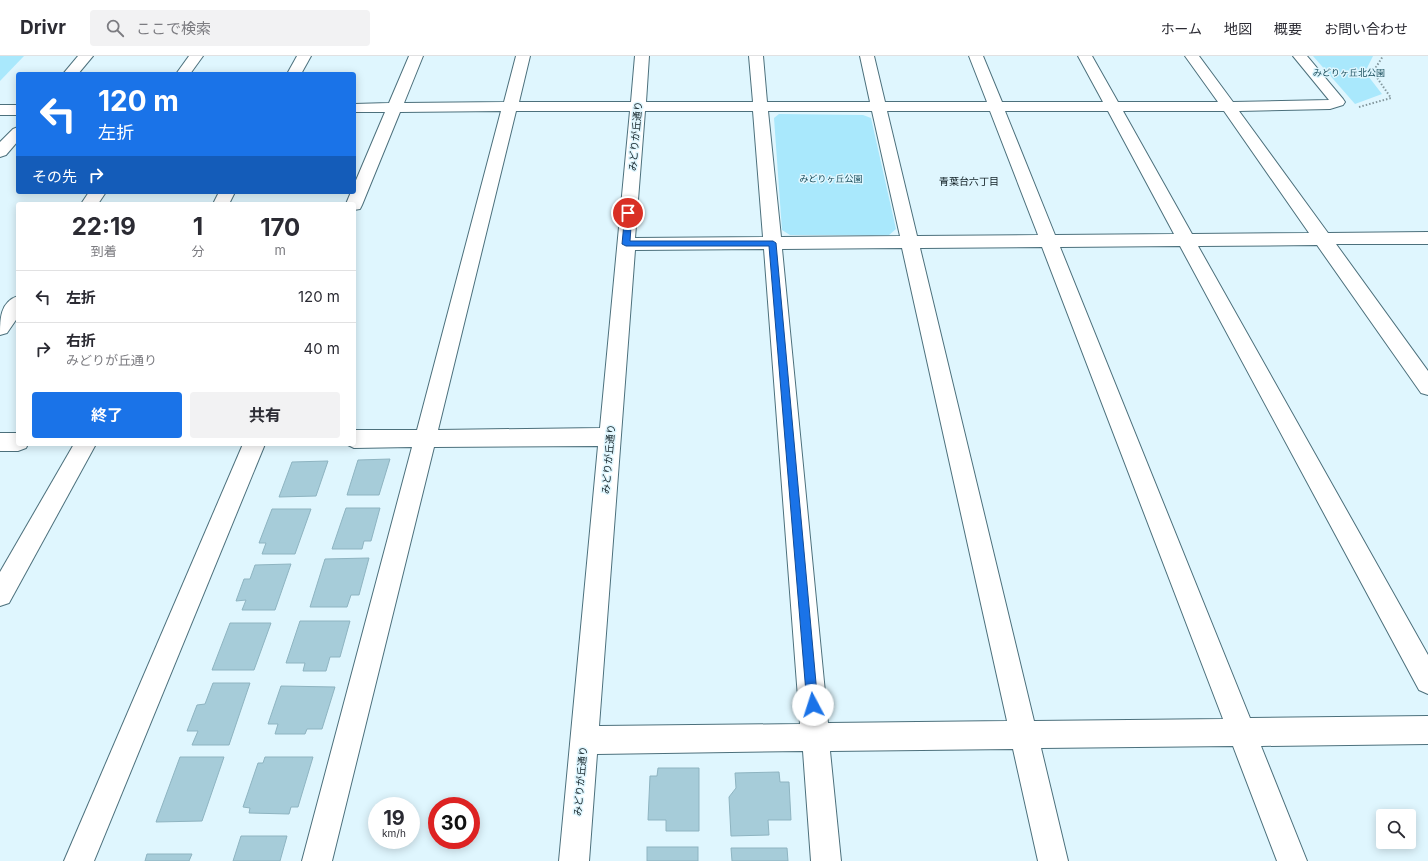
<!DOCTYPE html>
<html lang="ja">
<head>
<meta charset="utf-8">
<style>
	:root { --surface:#fff; --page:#f2f2f3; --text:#2b2b33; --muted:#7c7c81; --line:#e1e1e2; --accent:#1a73e8 }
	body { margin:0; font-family:Inter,"Noto Sans JP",sans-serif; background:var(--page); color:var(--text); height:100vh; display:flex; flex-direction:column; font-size:15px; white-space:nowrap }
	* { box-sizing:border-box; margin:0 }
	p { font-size:13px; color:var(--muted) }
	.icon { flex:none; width:22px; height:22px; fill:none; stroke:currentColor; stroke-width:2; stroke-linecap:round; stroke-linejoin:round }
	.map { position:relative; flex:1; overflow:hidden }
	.drawer { position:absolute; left:16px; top:146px; width:340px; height:244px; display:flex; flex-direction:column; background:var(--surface); border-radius:4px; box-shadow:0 2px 10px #0003 }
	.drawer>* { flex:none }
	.hud { position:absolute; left:16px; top:16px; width:340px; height:122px; border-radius:4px; box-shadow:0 2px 10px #0003; background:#1a73e8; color:#fff; overflow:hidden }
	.buttons { position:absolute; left:1376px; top:753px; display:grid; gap:8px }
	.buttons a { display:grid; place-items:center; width:40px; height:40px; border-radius:4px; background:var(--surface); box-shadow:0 2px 10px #0003; font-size:20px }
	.speed { position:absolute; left:368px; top:741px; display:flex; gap:8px; font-size:20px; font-weight:700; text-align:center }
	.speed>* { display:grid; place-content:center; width:52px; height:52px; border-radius:50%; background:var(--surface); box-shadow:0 2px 10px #0003; line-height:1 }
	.speed small { font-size:10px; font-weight:400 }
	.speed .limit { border:6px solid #d22; background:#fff; color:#111 }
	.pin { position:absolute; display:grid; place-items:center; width:34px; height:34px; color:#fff; margin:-17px; border:2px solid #fff; border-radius:50%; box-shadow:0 1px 4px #0007 }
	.me { position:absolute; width:44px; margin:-22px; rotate:355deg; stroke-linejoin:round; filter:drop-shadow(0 0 3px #0008) }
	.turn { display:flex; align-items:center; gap:14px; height:84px; padding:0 16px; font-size:18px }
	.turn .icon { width:52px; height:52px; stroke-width:2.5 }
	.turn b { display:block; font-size:28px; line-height:34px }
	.then { display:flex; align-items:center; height:38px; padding:0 16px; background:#0003; gap:8px; font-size:15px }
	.eta { display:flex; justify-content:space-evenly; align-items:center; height:68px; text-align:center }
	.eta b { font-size:24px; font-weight:700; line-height:28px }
	.cta { display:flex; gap:8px; margin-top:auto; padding:8px 16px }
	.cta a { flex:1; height:46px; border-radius:4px; background:var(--accent); color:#fff; font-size:16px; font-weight:700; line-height:46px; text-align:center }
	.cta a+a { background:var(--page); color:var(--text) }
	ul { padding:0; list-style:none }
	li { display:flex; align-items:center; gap:12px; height:52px; padding:0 16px; border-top:1px solid var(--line) }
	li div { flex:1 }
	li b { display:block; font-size:15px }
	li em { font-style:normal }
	header { display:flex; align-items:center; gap:24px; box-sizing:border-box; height:56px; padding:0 20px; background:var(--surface); border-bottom:1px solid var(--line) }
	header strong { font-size:19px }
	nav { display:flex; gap:22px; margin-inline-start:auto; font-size:14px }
	.search { width:280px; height:36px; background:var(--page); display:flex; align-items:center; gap:10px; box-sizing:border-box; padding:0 14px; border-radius:4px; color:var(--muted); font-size:15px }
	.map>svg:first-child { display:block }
	.green { fill:#a9e8fc }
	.building { fill:#a6ccd9; stroke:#8eb4c1 }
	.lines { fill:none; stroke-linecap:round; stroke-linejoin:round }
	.minor-casing { stroke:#4c707c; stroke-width:2 }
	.path { stroke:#83979d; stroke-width:2; stroke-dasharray:1.5 2; stroke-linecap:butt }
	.minor { fill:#fff; fill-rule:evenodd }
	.route { fill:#1a73e8; stroke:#114b97 }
	.labels { text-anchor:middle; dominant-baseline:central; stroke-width:3; stroke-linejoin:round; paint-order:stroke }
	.far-park-label { font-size:9px; fill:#174b59; stroke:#dff6fe }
	.street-label { font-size:10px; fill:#101f24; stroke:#dff6fe }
	.far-quarter-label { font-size:10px; fill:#101f24; stroke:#dff6fe }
</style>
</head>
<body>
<header>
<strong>Drivr</strong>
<div class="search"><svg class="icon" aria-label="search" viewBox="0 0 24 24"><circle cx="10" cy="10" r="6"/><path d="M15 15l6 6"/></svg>ここで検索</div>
<nav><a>ホーム</a><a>地図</a><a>概要</a><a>お問い合わせ</a></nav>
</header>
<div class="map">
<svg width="1428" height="805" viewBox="0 0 1428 805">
	<rect width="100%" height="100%" fill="#dff6fe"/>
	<!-- green -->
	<g class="green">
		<polygon points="0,0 24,0 0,25"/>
		<polygon points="1313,0 1373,0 1365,16 1382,38 1355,48"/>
		<polygon points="779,58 863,59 871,62 896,173 889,179 790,179 782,174 774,62"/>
	</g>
	<!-- building -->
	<g class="building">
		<polygon points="390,403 379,439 347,439 358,404"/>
		<polygon points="328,405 316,440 279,441 292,406"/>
		<polygon points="346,452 380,452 371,485 364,485 362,493 332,493"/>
		<polygon points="272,453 311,453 295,498 262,498 266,487 259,487"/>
		<polygon points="369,502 359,539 351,539 347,551 310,551 325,503"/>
		<polygon points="291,508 275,554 242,554 246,544 236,545 244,523 250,523 255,509"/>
		<polygon points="300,565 350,565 340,601 330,601 326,615 303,615 305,607 286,607"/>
		<polygon points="230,567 271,567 254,614 212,614"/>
		<polygon points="213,627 250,627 229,689 192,689 198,675 187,675 197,649 205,648"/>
		<polygon points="281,630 335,631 322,673 307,673 305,678 275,678 278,668 268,668"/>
		<polygon points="180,701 224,701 202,765 156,766"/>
		<polygon points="265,701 313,701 298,751 291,751 289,758 249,757 250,752 243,751 258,707 263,707"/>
		<polygon points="658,712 699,712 699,775 666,775 666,764 648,764 650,720 657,720"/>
		<polygon points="779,716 780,726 789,726 791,764 768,764 769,779 731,780 729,741 736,732 735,717"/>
		<polygon points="241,780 287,780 280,805 233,805"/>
		<rect x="647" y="791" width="51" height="14"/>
		<polygon points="731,792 787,792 788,805 732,805"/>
		<polygon points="147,798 192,798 189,805 145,805"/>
	</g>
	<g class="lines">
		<!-- minor casing -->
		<g class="minor-casing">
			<g id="minor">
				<polygon points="78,0 93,0 78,18 63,18"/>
				<polygon points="189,0 203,0 190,18 176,18"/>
				<polygon points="297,0 311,0 301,18 287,18"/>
				<path d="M409 0H423L404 47 504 46 516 0H530L519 46H631L635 0H649L646 46H753L749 0H763L767 46H870L860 0H874L885 46H987L969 0H983L1002 46H1103L1078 0H1092L1118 46H1218L1185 0H1199L1233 46 1329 44 1293 0H1307L1343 43 1345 46 1343 49 1330 53 1239 55 1328 177 1428 176V188H1336L1428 315V339L1421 337 1317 189 1198 190 1428 599V638L1419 634 1180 190 1060 191 1250 662 1428 660V688L1261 690 1307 805H1277L1233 690 1041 692 1068 805H1038L1013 693 830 695 841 805H811L803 695 597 698 589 805H559L598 390 434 391 332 805H302L412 391 354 392 346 388H354V374H417L501 55 400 56 362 149 360 153 354 154V148H346L351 136H354V129L385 56H354V48L389 47ZM516 55H630L600 372 438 374ZM645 55H753L763 181 635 182ZM768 55H872L900 180 781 181ZM887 55H990L1038 179 917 180ZM1005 55H1108L1174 178 1055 179ZM1123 55H1224L1309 177 1192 178ZM1042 191 1223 663 1034 665 920 192ZM902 192 1007 665 828 667 782 193ZM764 193 800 668 599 670 635 194Z"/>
				<rect x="0" y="49" width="18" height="10"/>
				<polygon points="18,71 18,85 6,99 0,101 0,86 13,73"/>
				<polygon points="89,136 106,136 98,148 81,148"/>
				<polygon points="219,136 235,136 229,148 213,148"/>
				<path d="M18 240V261L7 277 0 279C0 263 0 246 18 240Z"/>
				<polygon points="0,377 18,377 18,388 28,388 26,392 18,395 0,395"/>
				<polygon points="74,388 96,388 9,547 0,550 0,516"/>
				<polygon points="243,388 265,388 94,805 64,805"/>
			</g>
		</g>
		<!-- path -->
		<polyline class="path" points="1359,51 1391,42 1373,16 1383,0"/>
		<!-- minor -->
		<use href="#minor" class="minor"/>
	</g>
	<!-- route -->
	<polygon class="route" points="628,155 632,157 630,185 773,185 776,187 818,649 817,653 813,655 809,653 807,649 769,190 626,190 622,188 625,157"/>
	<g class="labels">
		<!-- far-park labels -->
		<g class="far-park-label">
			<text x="1349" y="16">みどりヶ丘北公園</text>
			<text x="831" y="122">みどりヶ丘公園</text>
		</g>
		<!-- street labels -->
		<g class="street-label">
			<text transform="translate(635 80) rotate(-85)">みどりが丘通り</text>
			<text transform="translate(608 403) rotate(-85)">みどりが丘通り</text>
			<text transform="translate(580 725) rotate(-85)">みどりが丘通り</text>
		</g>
		<!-- far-quarter labels -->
		<g class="far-quarter-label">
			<text x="969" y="125">青葉台六丁目</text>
		</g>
	</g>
</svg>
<div class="buttons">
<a><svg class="icon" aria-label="search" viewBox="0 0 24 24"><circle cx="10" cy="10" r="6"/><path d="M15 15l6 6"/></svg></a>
</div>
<div class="speed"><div>19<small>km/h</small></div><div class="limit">30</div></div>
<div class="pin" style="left:628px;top:157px;background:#d93025"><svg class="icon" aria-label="arrive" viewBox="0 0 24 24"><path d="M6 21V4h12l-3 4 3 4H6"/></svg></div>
<svg class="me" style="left:813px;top:649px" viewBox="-20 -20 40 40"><circle r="19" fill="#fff"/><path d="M0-13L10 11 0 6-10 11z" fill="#1a73e8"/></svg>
<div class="hud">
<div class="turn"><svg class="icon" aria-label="left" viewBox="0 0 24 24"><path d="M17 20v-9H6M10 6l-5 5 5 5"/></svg><div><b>120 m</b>左折</div></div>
<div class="then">その先<svg class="icon" aria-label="right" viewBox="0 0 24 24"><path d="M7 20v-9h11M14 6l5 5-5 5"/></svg></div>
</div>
<section class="drawer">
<div class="eta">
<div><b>22:19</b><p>到着</p></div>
<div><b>1</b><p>分</p></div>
<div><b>170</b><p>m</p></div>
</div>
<ul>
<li><svg class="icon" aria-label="left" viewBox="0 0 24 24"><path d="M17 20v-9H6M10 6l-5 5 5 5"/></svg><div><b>左折</b></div><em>120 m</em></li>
<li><svg class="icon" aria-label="right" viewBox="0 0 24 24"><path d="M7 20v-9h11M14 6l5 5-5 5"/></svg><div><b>右折</b><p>みどりが丘通り</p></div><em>40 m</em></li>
</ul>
<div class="cta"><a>終了</a><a>共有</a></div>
</section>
</div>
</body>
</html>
